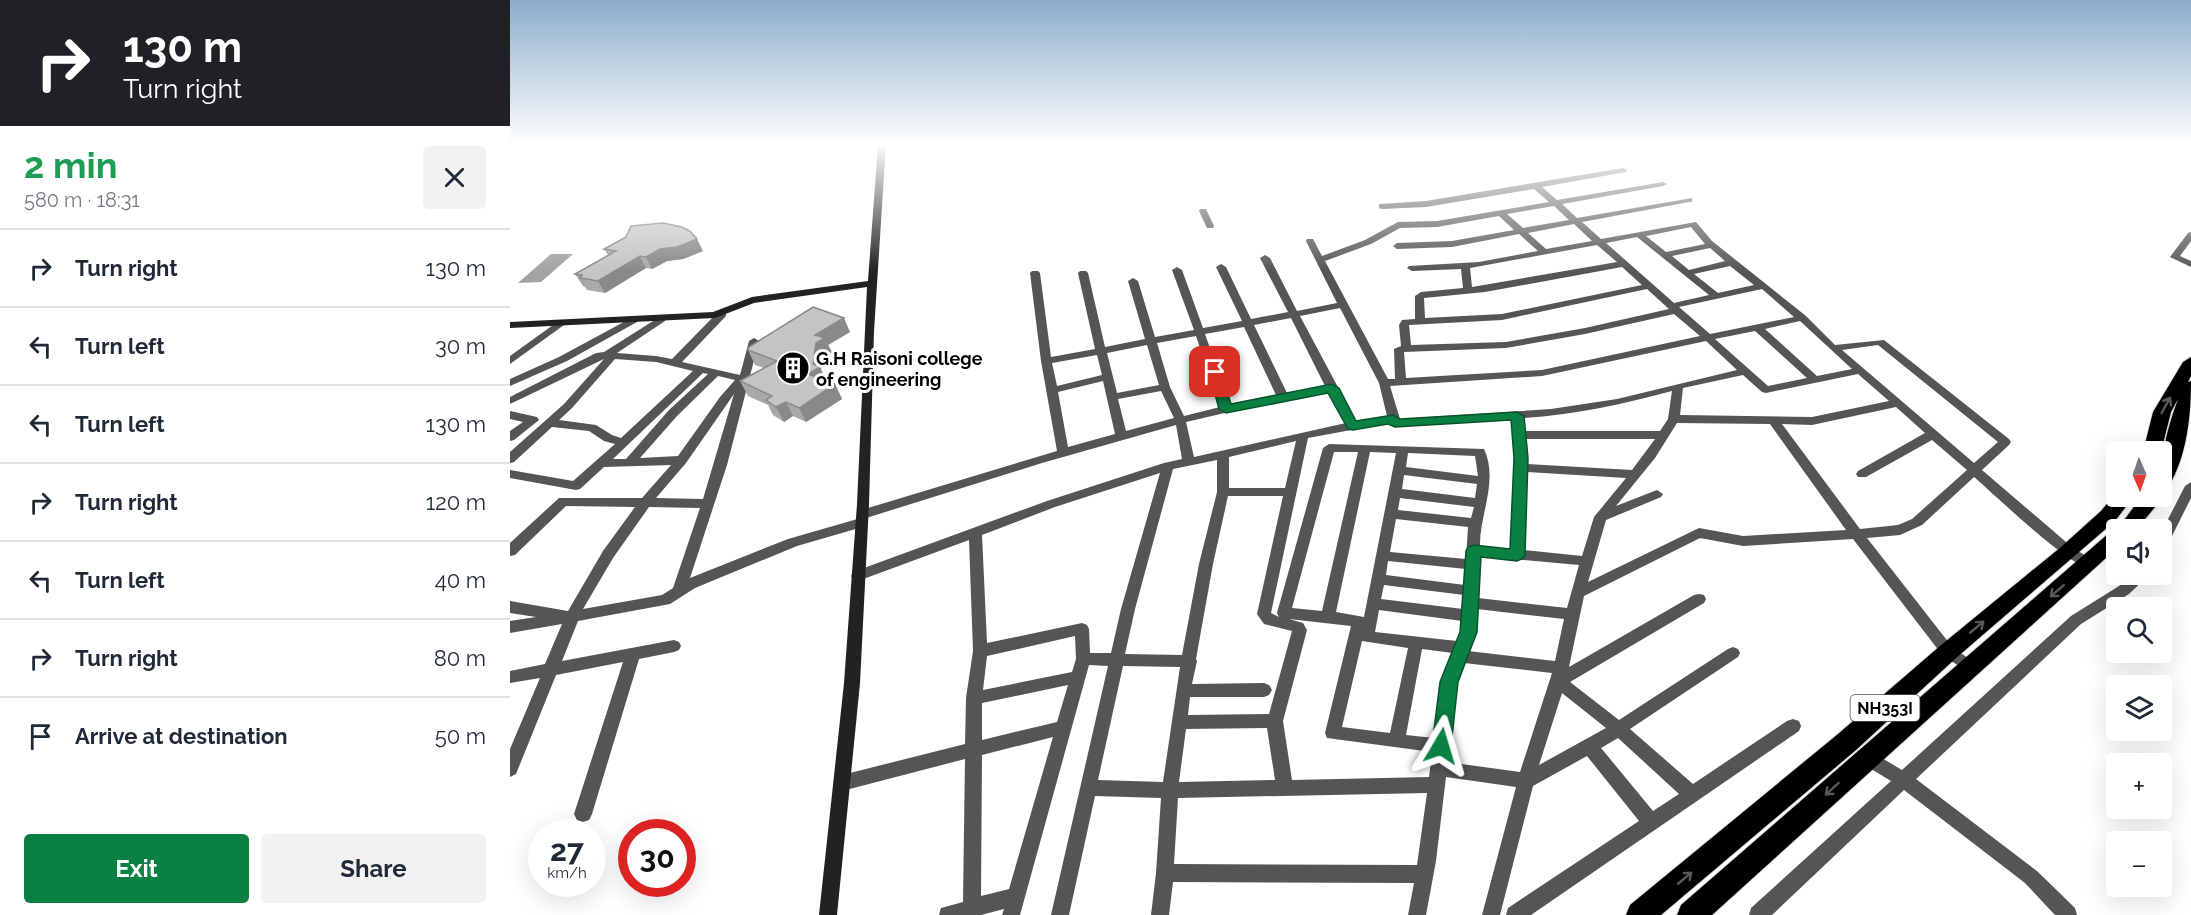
<!DOCTYPE html>
<html lang="en">
<head>
<meta charset="utf-8">
<style>
	:root { --surface:#fff; --page:#f2f2f3; --text:#1f2937; --muted:#747a83; --line:#e0e1e3; --accent:#0b8043 }
	body { margin:0; font-family:Raleway,sans-serif; background:var(--page); color:var(--text); height:100vh; display:flex; flex-direction:column; font-size:22px; white-space:nowrap }
	* { box-sizing:border-box; margin:0 }
	p { font-size:20px; color:var(--muted) }
	.icon { flex:none; width:33px; height:33px; fill:none; stroke:currentColor; stroke-width:2; stroke-linecap:round; stroke-linejoin:round }
	.map { position:relative; flex:1; overflow:hidden }
	.details { display:flex; flex-direction:column; background:var(--surface); width:510px }
	.details>* { flex:none }
	.banner { background:#202124; color:#fff; overflow:hidden }
	.needle { width:39px; rotate:178deg }
	.buttons { position:absolute; left:1596px; top:441px; display:grid; gap:12px }
	.buttons a { display:grid; place-items:center; width:66px; height:66px; border-radius:6px; background:var(--surface); box-shadow:0 6px 24px #0002; font-size:30px }
	.speed { position:absolute; left:18px; top:819px; display:flex; gap:12px; font-size:30px; font-weight:700; text-align:center }
	.speed>* { display:grid; place-content:center; width:78px; height:78px; border-radius:50%; background:var(--surface); box-shadow:0 6px 24px #0002; line-height:1 }
	.speed small { font-size:15px; font-weight:400 }
	.speed .limit { border:9px solid #d22; background:#fff; color:#111 }
	.pin { position:absolute; display:grid; place-items:center; width:51px; height:51px; color:#fff; margin:-26px; border-radius:12px; box-shadow:0 3px 9px #0006 }
	.me { position:absolute; width:66px; margin:-33px; rotate:7deg; stroke-linejoin:round; filter:drop-shadow(0 0 4px #0008) }
	.turn { display:flex; align-items:center; gap:21px; height:126px; padding:0 24px; font-size:27px }
	.turn .icon { width:78px; height:78px; stroke-width:2.5 }
	.turn b { display:block; font-size:42px; line-height:51px }
	.round { display:grid; place-items:center; flex:none; width:63px; height:63px; border-radius:6px; background:var(--page) }
	.overview { display:flex; align-items:center; justify-content:space-between; height:102px; padding:0 24px }
	h1 { font-size:36px; font-weight:700; line-height:45px; color:#1e9e55 }
	.button { display:flex; gap:12px; margin-top:auto; padding:12px 24px }
	.button a { flex:1; height:69px; border-radius:6px; background:var(--accent); color:#fff; font-size:24px; font-weight:700; line-height:69px; text-align:center }
	.button a+a { background:var(--page); color:var(--text) }
	ul { padding:0; list-style:none }
	li { display:flex; align-items:center; gap:18px; height:78px; padding:0 24px; border-top:2px solid var(--line) }
	li div { flex:1 }
	li b { display:block; font-size:22px }
	li em { font-style:normal }
	main { display:flex; flex:1; min-height:0 }
	.map>svg:first-child { display:block }
	.water { fill:#a3a3a3 }
	.lines { fill:none; stroke-linecap:round; stroke-linejoin:round }
	.highway-casing { stroke:#dbdbdb; stroke-width:2 }
	.street { fill:#555; fill-rule:evenodd }
	.secondary { fill:#222; fill-rule:evenodd }
	.highway { fill:#000; fill-rule:evenodd }
	.wall { fill:#a9a9a9 }
	.shaded-wall { fill:#898989 }
	.building { fill:#c4c4c4; stroke:#898989; stroke-width:1.5 }
	.oneway { stroke:#595959 }
	.route { fill:#0b8043; stroke:#07532c; stroke-width:1.5 }
	.labels { text-anchor:middle; dominant-baseline:central; stroke-width:6; stroke-linejoin:round; paint-order:stroke }
	.shield { fill:#fff; stroke:#4c4c4c; stroke-width:1.5 }
	.shield-label { font-size:16px; font-weight:bold; fill:#000 }
	.poi-label { font-size:18px; font-weight:bold; fill:#000; stroke:#fff; text-anchor:start }
</style>
</head>
<body>
<main>
<section class="details">
<div class="banner">
<div class="turn"><svg class="icon" aria-label="right" viewBox="0 0 24 24"><path d="M7 20v-9h11M14 6l5 5-5 5"/></svg><div><b>130 m</b>Turn right</div></div>
</div>
<div class="overview"><div><h1>2 min</h1><p>580 m · 18:31</p></div><a class="round"><svg class="icon" aria-label="close" viewBox="0 0 24 24"><path d="M6 6l12 12M18 6L6 18"/></svg></a></div>
<ul>
<li><svg class="icon" aria-label="right" viewBox="0 0 24 24"><path d="M7 20v-9h11M14 6l5 5-5 5"/></svg><div><b>Turn right</b></div><em>130 m</em></li>
<li><svg class="icon" aria-label="left" viewBox="0 0 24 24"><path d="M17 20v-9H6M10 6l-5 5 5 5"/></svg><div><b>Turn left</b></div><em>30 m</em></li>
<li><svg class="icon" aria-label="left" viewBox="0 0 24 24"><path d="M17 20v-9H6M10 6l-5 5 5 5"/></svg><div><b>Turn left</b></div><em>130 m</em></li>
<li><svg class="icon" aria-label="right" viewBox="0 0 24 24"><path d="M7 20v-9h11M14 6l5 5-5 5"/></svg><div><b>Turn right</b></div><em>120 m</em></li>
<li><svg class="icon" aria-label="left" viewBox="0 0 24 24"><path d="M17 20v-9H6M10 6l-5 5 5 5"/></svg><div><b>Turn left</b></div><em>40 m</em></li>
<li><svg class="icon" aria-label="right" viewBox="0 0 24 24"><path d="M7 20v-9h11M14 6l5 5-5 5"/></svg><div><b>Turn right</b></div><em>80 m</em></li>
<li><svg class="icon" aria-label="arrive" viewBox="0 0 24 24"><path d="M6 21V4h12l-3 4 3 4H6"/></svg><div><b>Arrive at destination</b></div><em>50 m</em></li>
</ul>
<div class="button"><a>Exit</a><a>Share</a></div>
</section>
<div class="map">
<svg width="1681" height="915" viewBox="0 0 1681 915">
	<rect width="100%" height="100%" fill="#fff"/>
	<!-- water -->
	<polygon class="water" points="41,254 63,254 31,282 8,283"/>
	<g class="lines">
		<!-- highway casing -->
		<g class="highway-casing">
			<g id="highway">
				<path d="M1681 357V376L1678 382 1681 381C1681 416 1677 455 1659 486L1652 487C1649 459 1658 426 1668 399L1661 412 1651 452H1633L1643 412 1673 362Z"/>
				<polygon points="1606,493 1606,496 1624,496 1605,521 1446,658 1346,750 1151,915 1116,915 1120,905 1328,734 1430,646 1551,547 1591,511"/>
				<polygon points="1652,494 1652,496 1650,501 1626,530 1606,530 1606,549 1202,915 1167,915 1171,905 1599,533 1606,531 1632,496 1652,496"/>
			</g>
		</g>
		<!-- street -->
		<g class="street">
			<path d="M1113 168 1117 170 1116 172 1032 187 1047 200 1153 182 1157 184 1153 186 1052 204 1067 218 1182 198V202H1179L1072 222 1091 239 1186 222 1202 241 1296 316 1325 345 1374 340 1499 439 1501 442 1499 445 1472 470 1563 548 1583 560 1585 564 1583 568C1565 573 1482 492 1464 477L1412 525 1390 535 1357 538 1443 648 1464 662 1466 666 1464 670 1459 672 1433 656 1343 539 1233 546 1190 538 1074 596 1059 667 1184 595 1189 594 1194 595 1196 599 1194 603 1060 682 1109 720 1218 649 1223 647 1228 649 1230 653 1228 657 1120 729 1183 784 1277 721 1283 719 1289 721 1291 726 1289 731 1021 915H996L998 908 1129 821 1077 756 1023 786 990 915H972L1006 787 936 777 926 861 916 915H898L904 883 663 882 659 915H641L646 873 651 798 585 796 559 915H541L598 666 579 665 510 915H492L494 909 471 915H429L431 908 453 902 455 759 332 791 326 788 324 783 326 778 332 775 455 744 456 698 463 651 459 540 348 581 343 580 341 576 343 572 537 501 654 463 672 459 666 425 532 463 353 519 348 517 347 514 348 511 547 451 531 361 520 273 522 271H528L530 273 541 357 585 349 568 273 570 271H576L578 273 595 347 635 339 618 281 623 278 628 281 645 337 684 330 662 270 667 267 672 270 693 328 732 321 706 267 711 264 716 267 741 319 778 312 750 258 755 255 760 258 787 311 827 303 796 241 797 239H803L812 256 855 240 888 222 927 221 1039 202 1024 189 916 207 872 209 869 208V204L916 201ZM1044 206 1059 220 1013 228 997 214ZM989 216 1004 230 942 241 887 243 883 246 887 249 942 247 1009 234 1028 251 969 262 899 266 897 268 902 271 951 269 953 288 911 292 905 296V319L892 320 889 325 891 346 884 349 885 379H878L815 261 861 244 890 228 927 227ZM1064 224 1082 241 1036 249 1018 233ZM1181 227 1195 244 1156 252 1136 236ZM1127 237 1199 295 1164 303 1096 243ZM1087 245 1107 262 962 287 960 268ZM1200 248 1215 261 1179 270 1162 256ZM1220 266 1244 285 1208 293 1184 274ZM1112 267 1132 285 992 314 915 318 914 298 975 292ZM1137 289 1159 309 1075 328 996 342 901 345 899 325 992 320ZM1252 289 1284 317 1200 334 1169 307ZM830 308 869 383 877 416 846 421 790 316ZM1164 314 1190 336 1032 370 896 378 894 352 996 348 1075 334ZM781 318 815 386 777 393 744 325ZM1290 321 1342 369 1307 376 1255 329ZM734 327 766 395 720 405 695 334ZM1245 331 1297 378 1258 386 1205 339ZM686 336 710 407 674 416 660 387 647 343ZM1196 341 1227 370 1107 399 1041 409 890 419 880 386 1032 376ZM637 345 649 385 607 393 597 353ZM1368 345 1488 442 1464 463 1332 350ZM587 355 592 375 547 386 542 363ZM1348 374 1379 401 1302 417 1170 415 1173 388 1233 375 1252 392 1256 393ZM593 381 605 434 558 447 548 392ZM651 391 664 418 616 431 608 399ZM1162 391 1158 419 1150 431H1014L1013 418C1064 415 1113 404 1162 391ZM819 392 836 423 684 457 676 422 762 402ZM1386 407 1415 433 1348 471 1346 474 1348 477H1356L1422 440 1457 470 1402 519 1388 525 1350 529 1272 424 1302 425ZM1002 419 1005 458 1001 549 970 547C969 515 989 481 974 449L819 444 813 448 767 613 769 617 761 613 798 438 879 423 885 427ZM1167 423 1260 424 1336 530 1233 536 1189 528 1078 582 1096 520 1151 497 1153 494 1147 490 1106 506 1145 458ZM1015 439H1145L1122 470 1017 464ZM786 441 775 488H719V457ZM824 452H848L812 611 782 608ZM860 452 886 453 854 617 826 612ZM898 453 965 456 968 476 896 467ZM707 460V492L689 564 672 655 615 654 625 609 663 469ZM1017 472 1116 478 1084 517 1072 556 1014 550ZM650 473 611 609 601 653H580L579 629 577 625 572 623 477 643 472 535 545 507ZM894 475 967 484 965 498 892 489ZM718 496H773L747 614 754 624 782 631 759 714 678 715 680 697H754L759 695 762 690 759 685 754 683 682 684 687 661 686 659 703 564ZM890 498 964 507 961 518 888 510ZM886 519 958 527 956 559 880 552ZM970 556 1069 565 1057 608 968 598ZM878 561 956 569 955 585 876 575ZM874 585 954 595 953 609 871 599ZM967 609 1054 619 1045 661 958 651 965 632ZM869 610 952 621 951 632 947 641 865 632ZM779 619 841 626 815 733 817 738 922 752 919 777 782 780 773 721 797 630 793 623ZM565 636 566 659 562 672 473 690 477 656ZM852 641 898 648 880 733 832 727ZM912 649 943 653 931 682 924 738 896 735ZM954 663 1042 673 1010 772 937 762 947 682ZM613 666 670 667 653 782 588 780ZM558 685 547 722 472 740V703ZM1052 693 1096 728 1029 765ZM757 728 765 780 669 782 676 729ZM543 737 499 889 471 896 472 755ZM1108 738 1169 794 1143 811 1091 748ZM917 793 907 865 664 864 668 798Z"/>
			<polygon points="690,209 696,209 704,226 703,228 697,228 689,211"/>
			<polygon points="1681,232 1681,241 1670,256 1681,261 1681,267 1660,257 1678,233"/>
			<path d="M212 311 216 312V316L172 362 230 375 239 341 244 338 249 341 217 465 180 578 278 539 351 518 356 520 357 523 356 526 287 546 185 588 160 604 68 621 52 661 164 640 169 642 171 646 169 650 164 652 129 659 82 814 79 820 73 822 67 820 64 814 113 662 46 675 6 774 0 777V749L30 678 0 683V671L35 664 52 624 0 633V621L26 617 0 613V601L58 611 93 551 125 507 56 506 5 555 0 556V543L49 498H132L161 465 94 467 70 489 66 490 0 478V470L63 481 105 444 94 441 79 431 42 427 4 462 0 463V452L54 404 94 359 0 404V397L86 353 94 352 151 316 156 319 155 321 107 353 146 356 162 359 208 312ZM105 359 146 362 183 371 111 438 102 435 86 425 49 420 62 408ZM193 373 198 374 159 410 116 459H103ZM208 376 225 380 210 397 168 456 130 458 167 416ZM224 394 193 499 146 498 176 463ZM139 507 190 508 163 588 152 595 73 609 103 558Z"/>
			<polygon points="123,317 127,318 127,322 57,361 0,386 0,379 49,357"/>
			<polygon points="50,320 55,323 54,325 0,364 0,356"/>
			<polygon points="0,411 27,417 29,420 4,440 0,441 0,431 13,422 0,419"/>
			<polygon points="1681,482 1681,498 1657,546 1652,548 1652,531 1675,486"/>
			<polygon points="1623,574 1640,574 1619,594 1571,624 1406,779 1527,871 1565,908 1567,915 1545,915 1515,883 1394,790 1262,915 1239,915 1241,908 1381,781 1348,761 1346,756 1348,751 1354,749 1360,751 1392,770 1561,616 1609,586"/>
		</g>
		<!-- secondary -->
		<polygon class="secondary" points="368,144 376,144 364,331 359,504 350,683 327,915 309,915 334,683 347,504 357,287 244,303 205,318 0,328 0,322 203,312 242,297 358,281"/>
		<!-- highway -->
		<use href="#highway" class="highway"/>
	</g>
	<!-- wall -->
	<g class="wall">
		<polygon points="94,249 193,251 173,259 157,261 142,269 136,268 95,293 77,290 75,287 73,286 65,274 98,255"/>
		<polygon points="340,332 318,345 322,352 313,357 311,370 317,381 325,384 332,399 296,422 283,416 274,422 263,415 258,405 238,396 230,381 254,368 245,365 238,350"/>
	</g>
	<!-- shaded-wall -->
	<g class="shaded-wall">
		<polygon points="187,239 193,251 173,259 157,261 142,269 136,257 150,249"/>
		<polygon points="130,256 136,268 95,293 88,281"/>
		<polygon points="334,318 340,332 318,345 322,352 313,357 311,370 317,381 298,374 303,364 305,335"/>
		<polygon points="325,384 332,399 296,422 289,408"/>
		<polygon points="276,402 283,416 274,422 266,407"/>
	</g>
	<!-- building -->
	<g class="building">
		<polygon points="153,223 172,227 180,231 187,239 167,247 150,249 136,257 130,256 88,281 70,278 72,275 65,274 106,251 94,249 116,237 121,226"/>
		<polygon points="303,307 334,318 305,335 315,338 306,343 303,364 310,367 298,374 325,384 289,408 276,402 266,407 256,400 262,396 230,381 267,361 238,350 239,347"/>
	</g>
	<!-- one-way arrows -->
	<defs><path id="oneway-shaft" d="M-6 0H5M1.5-3L5.5 0L1.5 3" fill="none" stroke-width="1.6" stroke-linecap="round" stroke-linejoin="round" transform="scale(1.5)"/></defs>
	<g class="oneway">
		<use href="#oneway-shaft" transform="translate(1656 405) rotate(-61)"/>
		<use href="#oneway-shaft" transform="translate(1547 591) rotate(139)"/>
		<use href="#oneway-shaft" transform="translate(1467 627) rotate(-40)"/>
		<use href="#oneway-shaft" transform="translate(1322 789) rotate(138)"/>
		<use href="#oneway-shaft" transform="translate(1175 878) rotate(-40)"/>
	</g>
	<!-- sky -->
	<linearGradient id="sky" x2="0" y2="1"><stop stop-color="#8cadcc"/><stop offset="0.53" stop-color="#fff"/><stop offset="1" stop-color="#fff" stop-opacity="0"/></linearGradient>
	<rect width="1681" height="272" fill="url(#sky)"/>
	<!-- route -->
	<polygon class="route" points="705,368 711,372 721,404 822,384 829,388 846,421 883,415 890,419 1007,412 1014,416 1018,458 1015,555 1012,559 1007,561 971,557 967,632 948,682 941,746 938,752 931,754 925,752 922,746 930,682 950,632 956,551 958,547 964,545 1000,549 1004,458 1001,420 885,427 878,424 843,430 838,429 818,393 716,413 709,409 699,372"/>
	<!-- icons -->
	<defs>
		<g id="building-disc" transform="scale(1.725)"><circle r="9.5" fill="#000" stroke="#fff"/><path d="M-4-6H4V6H1V3H-1V6H-4ZM-2.5-4.3h1.7v1.8h-1.7ZM.8-4.3h1.7v1.8H.8ZM-2.5-1h1.7V.8h-1.7ZM.8-1h1.7V.8H.8Z" fill="#fff"/></g>
	</defs>
	<g fill-rule="evenodd">
		<use href="#building-disc" x="283" y="368"/>
	</g>
	<g class="labels">
		<!-- shield labels -->
		<rect class="shield" x="1340.5" y="695" width="69" height="26" rx="4.5"/>
		<g class="shield-label">
			<text x="1375" y="708">NH353I</text>
		</g>
		<!-- poi labels -->
		<g class="poi-label">
			<text x="306" y="358">G.H Raisoni college<tspan x="306" dy="21">of engineering</tspan></text>
		</g>
	</g>
</svg>
<div class="buttons">
<a><svg class="needle" viewBox="-14 -14 28 28"><path d="M0-13l5 13h-10z" fill="#e53935"/><path d="M0 13l5-13h-10z" fill="#747a83"/></svg></a>
<a><svg class="icon" aria-label="sound" viewBox="0 0 24 24"><path d="M4 9h4l5-4v14l-5-4H4zM17 9q2 3 0 6"/></svg></a>
<a><svg class="icon" aria-label="search" viewBox="0 0 24 24"><circle cx="10" cy="10" r="6"/><path d="M15 15l6 6"/></svg></a>
<a><svg class="icon" aria-label="layers" viewBox="0 0 24 24"><path d="M12 4l9 5-9 5-9-5zM3 14l9 5 9-5"/></svg></a>
<a>+</a>
<a>−</a>
</div>
<div class="speed"><div>27<small>km/h</small></div><div class="limit">30</div></div>
<div class="pin" style="left:705px;top:372px;background:#d93025"><svg class="icon" aria-label="arrive" viewBox="0 0 24 24"><path d="M6 21V4h12l-3 4 3 4H6"/></svg></div>
<svg class="me" style="left:931px;top:746px" viewBox="-20 -20 40 40"><path d="M0-17L14 15 0 8-14 15z" fill="#0b8043" stroke="#fff" stroke-width="4"/></svg>
</div>
</main>
</body>
</html>
